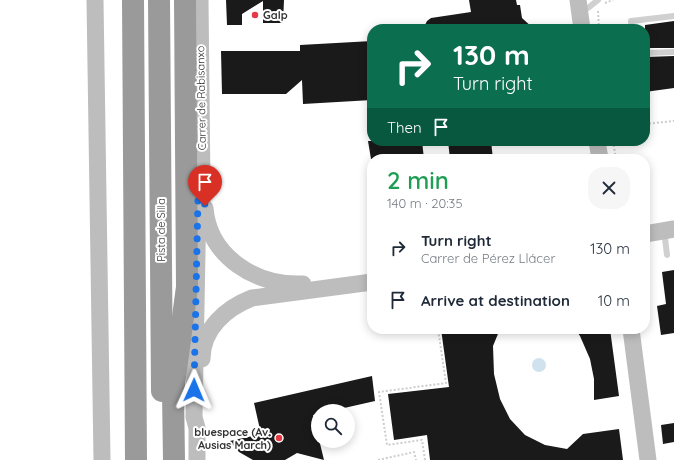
<!DOCTYPE html>
<html lang="en">
<head>
<meta charset="utf-8">
<style>
	:root { --surface:#fff; --page:#f6f6f7; --text:#1f2937; --muted:#747a83 }
	body { margin:0; font-family:Quicksand,sans-serif; background:var(--page); color:var(--text); height:100vh; display:flex; flex-direction:column; font-size:15px; white-space:nowrap }
	* { box-sizing:border-box; margin:0 }
	p { font-size:13px; color:var(--muted) }
	.icon { flex:none; width:22px; height:22px; fill:none; stroke:currentColor; stroke-width:2; stroke-linecap:round; stroke-linejoin:round }
	.map { position:relative; flex:1; overflow:hidden }
	.sheet { position:absolute; left:367px; top:154px; width:283px; height:180px; display:flex; flex-direction:column; background:var(--surface); border-radius:16px; box-shadow:0 2px 10px #0003 }
	.sheet>* { flex:none }
	.hud { position:absolute; left:367px; top:24px; width:283px; height:122px; border-radius:16px; box-shadow:0 2px 10px #0003; background:#0b6e4f; color:#fff; overflow:hidden }
	.tools { position:absolute; left:311px; top:404px; display:grid; gap:8px }
	.tools a { display:grid; place-items:center; width:44px; height:44px; border-radius:50%; background:var(--surface); box-shadow:0 2px 10px #0003; font-size:20px }
	.pin { position:absolute; display:grid; place-items:center; width:34px; height:34px; color:#fff; margin:-41px -17px; border-radius:50% 50% 50% 0; rotate:-45deg; box-shadow:0 0 4px #0007 }
	.pin .icon { rotate:45deg }
	.me { position:absolute; width:44px; margin:-22px; rotate:1deg; stroke-linejoin:round; filter:drop-shadow(0 0 3px #0008) }
	.turn { display:flex; align-items:center; gap:14px; height:84px; padding:0 20px; font-size:18px }
	.turn .icon { width:52px; height:52px; stroke-width:2.5 }
	.turn b { display:block; font-size:28px; line-height:34px }
	.then { display:flex; align-items:center; height:38px; padding:0 20px; background:#0003; gap:8px; font-size:15px }
	.round { display:grid; place-items:center; flex:none; width:42px; height:42px; border-radius:16px; background:var(--page) }
	.overview { display:flex; align-items:center; justify-content:space-between; height:68px; padding:0 20px }
	h1 { font-size:24px; font-weight:600; line-height:30px; color:#1e9e55 }
	ul { padding:0; list-style:none }
	li { display:flex; align-items:center; gap:12px; height:52px; padding:0 20px }
	li div { flex:1 }
	li b { display:block; font-size:15px }
	li em { font-style:normal }
	.map>svg:first-child { display:block }
	.water { fill:#cfe2ee }
	.building { fill:#1a1a1a }
	.lines { fill:none; stroke-linecap:round; stroke-linejoin:round }
	.path { stroke:#cdcdcd; stroke-width:2; stroke-dasharray:2 2; stroke-linecap:butt }
	.lane { stroke:#d0d0d0; stroke-width:6 }
	.secondary { stroke:#bdbdbd; stroke-width:17 }
	.highway { stroke:#9a9a9a; stroke-width:22 }
	.route { stroke:#1a73e8; stroke-width:7; stroke-dasharray:0 12.6 }
	.poi-dot { fill:#e63946; stroke:#fff; stroke-width:1.5 }
	.labels { text-anchor:middle; dominant-baseline:central; stroke-width:4; stroke-linejoin:round; paint-order:stroke }
	.poi-label { font-size:11px; font-weight:bold; fill:#333; stroke:#fff; text-anchor:start }
	.street-label { font-size:11px; fill:#333; stroke:#fff }
</style>
</head>
<body>
<div class="map">
<svg width="674" height="460" viewBox="0 0 674 460">
	<rect width="100%" height="100%" fill="#fff"/>
	<!-- water -->
	<circle class="water" cx="539" cy="365" r="7"/>
	<!-- building -->
	<g class="building">
		<polygon points="226,0 284,0 283,23 263,23 263,1 242,14 242,25 227,25"/>
		<polygon points="469,0 516,0 517,5 520,5 522,18 534,29 423,29 427,21 431,18 471,12"/>
		<polygon points="674,21 674,48 645,48 645,25"/>
		<polygon points="372,41 372,100 303,104 302,80 286,94 222,94 221,51 300,51 300,45"/>
		<polygon points="674,56 674,88 645,92 645,57"/>
		<polygon points="368,141 422,141 424,159 371,159"/>
		<polygon points="448,141 491,141 493,159 450,159"/>
		<polygon points="674,270 674,333 661,335 657,306 666,304 662,272"/>
		<polygon points="441,329 500,329 493,346 494,374 500,399 510,419 525,435 545,445 567,449 583,434 619,429 623,460 430,460 427,435 394,440 388,394 449,387"/>
		<polygon points="575,329 610,329 619,396 594,400 594,379 590,359 580,336"/>
		<polygon points="372,376 375,401 331,411 318,411 318,414 313,415 324,460 297,453 285,460 253,460 239,452 230,441 261,434 254,403"/>
		<polygon points="674,423 674,442 663,444 661,425"/>
	</g>
	<g class="lines">
		<!-- path -->
		<g class="path">
			<polyline points="605,3 613,0"/>
			<polyline points="598,11 599,29"/>
			<polyline points="645,124 674,121"/>
			<polyline points="613,141 616,159"/>
			<polyline points="378,460 414,452 416,460"/>
			<polyline points="425,460 422,440 387,445 379,392 446,383 438,329"/>
		</g>
		<!-- lane -->
		<g class="lane">
			<polyline points="588,8 598,0"/>
			<polyline points="632,29 631,21 674,16"/>
			<polyline points="645,53 674,52"/>
			<polyline points="665,238 667,255"/>
		</g>
		<!-- secondary -->
		<g class="secondary">
			<polyline points="95,0 102,460"/>
			<polyline points="578,0 582,29"/>
			<polyline points="597,141 600,159"/>
			<path d="M205 208C209 257 256 286 303 284"/>
			<polyline points="645,234 674,229"/>
			<polyline points="631,329 648,460"/>
			<path d="M202 359C202 329 226 308 252 298L372 282"/>
			<polyline points="197,460 197,428 194,417 198,197 202,184 200,0"/>
		</g>
		<!-- highway -->
		<g class="highway">
			<polyline points="133,0 136,460"/>
			<polyline points="159,0 162,391"/>
			<polyline points="174,460 173,392 187,287 185,0"/>
		</g>
	</g>
	<g class="lines">
		<!-- route -->
		<polyline class="route" points="194,390 198,197 202,184 205,206"/>
	</g>
	<!-- markers -->
	<g class="poi-dot">
		<circle cx="255" cy="15" r="4"/>
		<circle cx="279" cy="438" r="4"/>
	</g>
	<g class="labels">
		<!-- poi labels -->
		<g class="poi-label">
			<text x="263" y="15">Galp</text>
			<text x="271" y="432" text-anchor="end">bluespace (Av.<tspan x="271" dy="13">Ausias March)</tspan></text>
		</g>
		<!-- street labels -->
		<g class="street-label">
			<text transform="translate(201 98) rotate(-91)">Carrer de Rabisanxo</text>
			<text transform="translate(161 230) rotate(-90)">Pista de Silla</text>
		</g>
	</g>
</svg>
<div class="tools">
<a><svg class="icon" aria-label="search" viewBox="0 0 24 24"><circle cx="10" cy="10" r="6"/><path d="M15 15l6 6"/></svg></a>
</div>
<div class="pin" style="left:205px;top:206px;background:#d93025"><svg class="icon" aria-label="arrive" viewBox="0 0 24 24"><path d="M6 21V4h12l-3 4 3 4H6"/></svg></div>
<svg class="me" style="left:194px;top:390px" viewBox="-20 -20 40 40"><path d="M0-17L14 15 0 8-14 15z" fill="#1a73e8" stroke="#fff" stroke-width="4"/></svg>
<div class="hud">
<div class="turn"><svg class="icon" aria-label="right" viewBox="0 0 24 24"><path d="M7 20v-9h11M14 6l5 5-5 5"/></svg><div><b>130 m</b>Turn right</div></div>
<div class="then">Then<svg class="icon" aria-label="arrive" viewBox="0 0 24 24"><path d="M6 21V4h12l-3 4 3 4H6"/></svg></div>
</div>
<section class="sheet">
<div class="overview"><div><h1>2 min</h1><p>140 m · 20:35</p></div><a class="round"><svg class="icon" aria-label="close" viewBox="0 0 24 24"><path d="M6 6l12 12M18 6L6 18"/></svg></a></div>
<ul>
<li><svg class="icon" aria-label="right" viewBox="0 0 24 24"><path d="M7 20v-9h11M14 6l5 5-5 5"/></svg><div><b>Turn right</b><p>Carrer de Pérez Llácer</p></div><em>130 m</em></li>
<li><svg class="icon" aria-label="arrive" viewBox="0 0 24 24"><path d="M6 21V4h12l-3 4 3 4H6"/></svg><div><b>Arrive at destination</b></div><em>10 m</em></li>
</ul>
</section>
</div>
</body>
</html>
